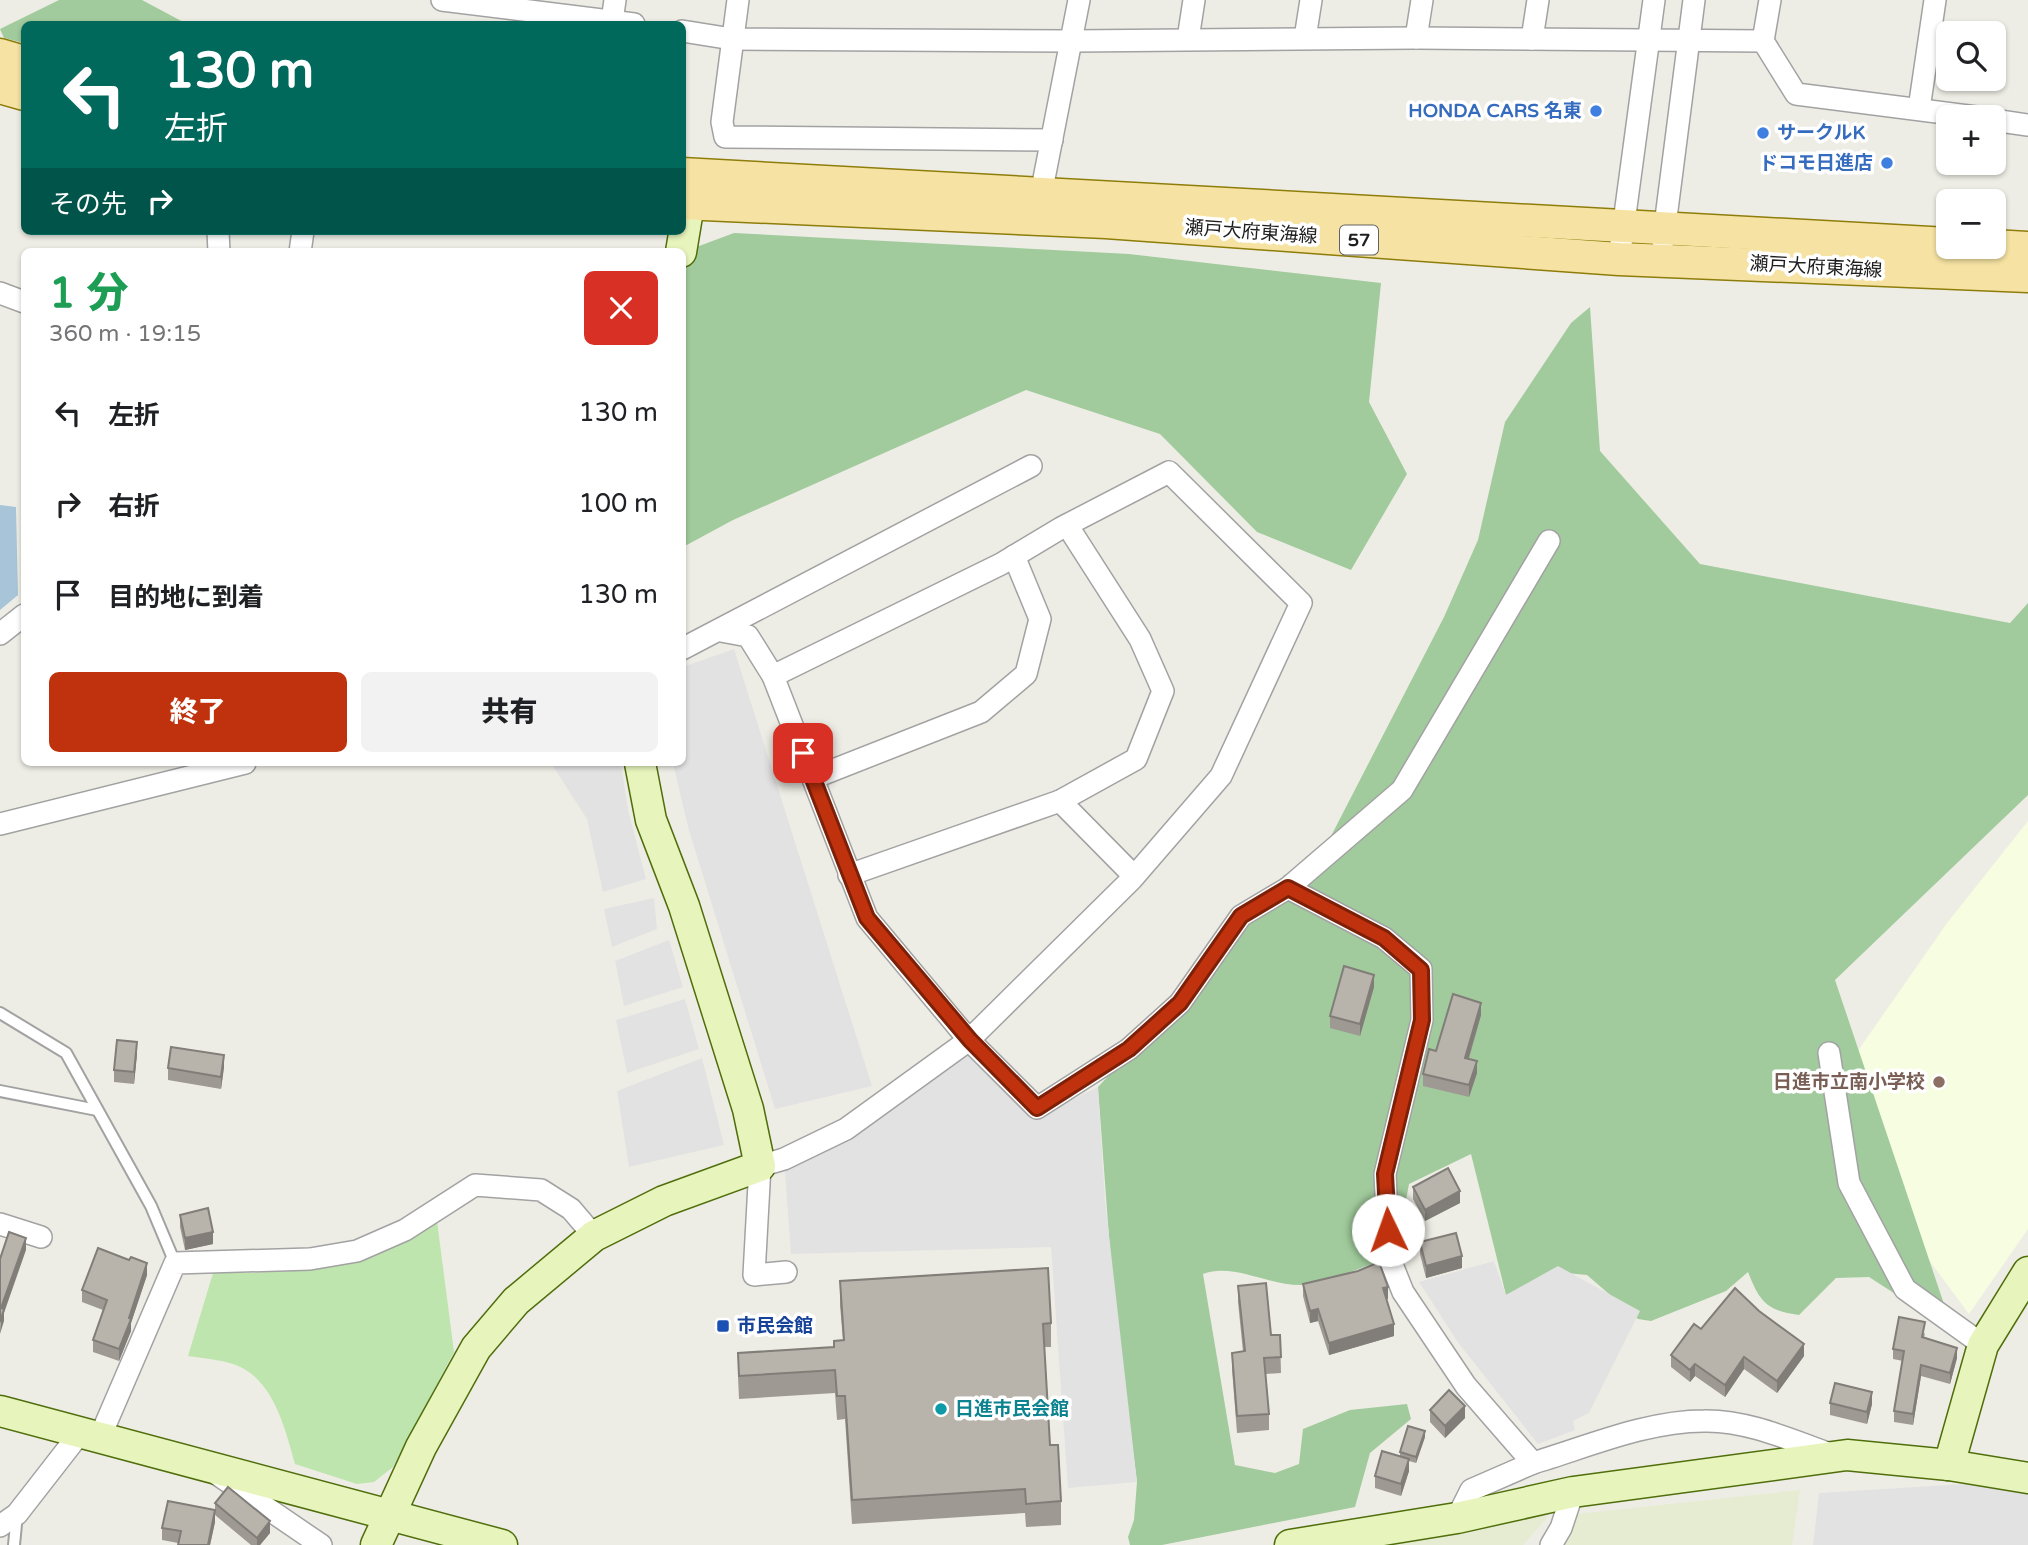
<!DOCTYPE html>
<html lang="ja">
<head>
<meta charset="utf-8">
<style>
	:root { --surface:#fff; --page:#f2f2f2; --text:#202124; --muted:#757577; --accent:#bf320d }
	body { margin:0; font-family:"Varela Round","Noto Sans JP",sans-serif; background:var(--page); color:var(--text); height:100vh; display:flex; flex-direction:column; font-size:26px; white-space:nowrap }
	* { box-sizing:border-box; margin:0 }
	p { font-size:23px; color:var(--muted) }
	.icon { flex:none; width:38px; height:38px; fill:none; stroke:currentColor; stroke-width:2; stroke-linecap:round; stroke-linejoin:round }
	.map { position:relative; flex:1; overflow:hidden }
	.side { position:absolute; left:21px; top:248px; width:665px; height:518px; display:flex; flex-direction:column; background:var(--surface); border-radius:10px; box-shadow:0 2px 5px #0004 }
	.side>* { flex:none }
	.top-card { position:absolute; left:21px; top:21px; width:665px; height:214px; border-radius:10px; box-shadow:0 2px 5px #0004; background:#00695c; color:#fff; overflow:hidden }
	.controls { position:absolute; left:1936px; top:21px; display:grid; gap:14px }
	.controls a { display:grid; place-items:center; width:70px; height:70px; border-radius:10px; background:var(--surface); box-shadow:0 2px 5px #0004; font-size:35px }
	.pin { position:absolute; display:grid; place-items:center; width:60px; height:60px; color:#fff; margin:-30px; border-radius:14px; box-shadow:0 4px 10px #0006 }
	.me { position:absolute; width:77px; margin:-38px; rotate:357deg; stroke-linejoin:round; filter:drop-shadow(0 0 5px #0008) }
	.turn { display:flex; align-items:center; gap:24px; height:147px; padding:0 28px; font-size:32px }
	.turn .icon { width:91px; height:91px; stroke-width:2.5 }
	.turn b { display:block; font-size:49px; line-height:60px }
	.then { display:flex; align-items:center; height:66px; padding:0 28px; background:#0003; gap:14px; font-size:26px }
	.round { display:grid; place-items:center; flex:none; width:74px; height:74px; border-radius:10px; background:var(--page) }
	.headline { display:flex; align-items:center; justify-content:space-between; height:119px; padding:0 28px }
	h1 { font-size:42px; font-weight:800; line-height:52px; color:#1e9e55 }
	.action { display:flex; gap:14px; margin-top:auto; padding:14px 28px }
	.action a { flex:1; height:80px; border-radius:10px; background:var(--accent); color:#fff; font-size:28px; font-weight:800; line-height:80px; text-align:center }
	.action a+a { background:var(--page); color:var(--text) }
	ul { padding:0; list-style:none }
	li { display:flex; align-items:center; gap:21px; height:91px; padding:0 28px }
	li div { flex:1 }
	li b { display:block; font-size:26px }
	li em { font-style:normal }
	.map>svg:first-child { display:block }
	.education { fill:#f7fde0 }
	.farmland { fill:#e5ecd1 }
	.grass { fill:#bee5ae }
	.forest { fill:#a1cb9c }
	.parking { fill:#e2e2e2 }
	.water { fill:#a8c4d9 }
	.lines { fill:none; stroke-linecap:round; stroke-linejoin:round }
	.lane-casing { stroke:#a2a2a2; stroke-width:14 }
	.street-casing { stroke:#a2a2a2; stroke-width:24 }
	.secondary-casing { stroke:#506e0c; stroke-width:33 }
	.primary-casing { stroke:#8e7d0a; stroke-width:35 }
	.lane { stroke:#fff; stroke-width:10 }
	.street { stroke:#fff; stroke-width:21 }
	.secondary { stroke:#e7f5bc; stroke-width:30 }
	.primary { stroke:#f6e3a3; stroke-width:32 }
	.wall { fill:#9e9a93 }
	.shaded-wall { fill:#817d78 }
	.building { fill:#b8b3ab; stroke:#817d78; stroke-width:2 }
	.route-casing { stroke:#7c2008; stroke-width:18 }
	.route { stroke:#bf320d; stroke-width:12 }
	.shop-dot { fill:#3f7fe0; stroke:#fff; stroke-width:2.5 }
	.education-dot { fill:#8d6e63; stroke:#fff; stroke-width:2.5 }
	.transit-dot { fill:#1a4fb4; stroke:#fff; stroke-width:2.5 }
	.culture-dot { fill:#0f9aa8; stroke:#fff; stroke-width:2.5 }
	.labels { text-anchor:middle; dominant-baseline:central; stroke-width:7; stroke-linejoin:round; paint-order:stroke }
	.shield { fill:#fff; stroke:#626262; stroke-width:2 }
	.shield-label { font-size:18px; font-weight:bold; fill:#1e1e1e }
	.shop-label { font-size:19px; font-weight:bold; fill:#366cbe; stroke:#fff; text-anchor:end }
	.street-label { font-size:19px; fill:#1e1e1e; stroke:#fff }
	.education-label { font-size:19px; font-weight:bold; fill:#785e54; stroke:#fff; text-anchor:end }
	.transit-label { font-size:19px; font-weight:bold; fill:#164399; stroke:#fff; text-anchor:start }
	.culture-label { font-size:19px; font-weight:bold; fill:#0d838f; stroke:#fff; text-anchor:start }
</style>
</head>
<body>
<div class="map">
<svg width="2028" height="1545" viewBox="0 0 2028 1545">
	<rect width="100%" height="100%" fill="#eeede5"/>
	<!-- education -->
	<polygon class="education" points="2028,821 2028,1229 1969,1314 1906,1229 1848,1065 1947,923"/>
	<!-- farmland -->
	<g class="farmland">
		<polygon points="1800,1490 1792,1545 1559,1545 1577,1514"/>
		<polygon points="1549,1509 1546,1519 1523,1545 1373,1545"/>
	</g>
	<!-- grass -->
	<path class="grass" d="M437 1221 454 1352 393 1467 374 1482 357 1484 295 1464C286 1432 276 1389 246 1370 231 1360 206 1359 188 1356L213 1273C297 1273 366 1272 437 1221Z"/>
	<!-- forest -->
	<g class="forest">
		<polygon points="59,0 142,0 187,24 24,24 24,43 4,38 0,29"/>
		<polygon points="734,233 1129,254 1381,283 1369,402 1407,474 1351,570 1257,532 1160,434 1026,390 733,520 683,547 683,252"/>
		<path d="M1590 307 1600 451 1700 564 2010 623 2028 603V795L1835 980 1946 1310 1914 1306 1869 1277 1836 1278 1799 1315C1766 1311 1759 1300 1748 1272L1726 1291 1651 1321 1638 1319 1587 1275 1556 1272 1506 1295 1471 1154 1409 1184 1396 1255C1372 1263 1327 1283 1304 1285 1270 1287 1234 1262 1203 1274L1235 1465 1275 1473 1299 1464 1303 1429 1350 1410 1407 1404 1411 1419 1370 1453 1355 1507 1162 1545H1130L1128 1537 1134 1520 1137 1482 1113 1292 1098 1087 1247 928 1284 875 1313 871 1444 617 1478 540 1505 422 1571 323Z"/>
	</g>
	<!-- parking -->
	<g class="parking">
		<polygon points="734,649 872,1086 775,1109 688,827 673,763 682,763 683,667"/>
		<polygon points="551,763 621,763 628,810 646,879 603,892 587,819"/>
		<polygon points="654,898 657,929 612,947 604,909"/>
		<polygon points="669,940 683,987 624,1006 615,961"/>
		<polygon points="685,999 699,1049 627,1073 616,1020"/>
		<polygon points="969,1040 1033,1119 1098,1087 1105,1200 1137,1482 1068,1488 1051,1247 791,1254 784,1159"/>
		<polygon points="702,1058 724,1145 629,1167 617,1091"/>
		<polygon points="1494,1261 1506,1295 1558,1266 1640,1311 1589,1413 1573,1421 1575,1430 1538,1444 1457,1341 1419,1282"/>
		<polygon points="1965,1484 2028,1493 2028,1545 1813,1545 1819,1493"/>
	</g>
	<!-- water -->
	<polygon class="water" points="0,505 16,507 18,595 0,610"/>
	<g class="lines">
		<!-- lane casing -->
		<g class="lane-casing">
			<g id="lane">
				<polyline points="0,1013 66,1053 151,1206 175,1263"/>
				<polyline points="0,1091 97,1110"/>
				<polyline points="14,1545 17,1514"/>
			</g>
		</g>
		<!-- street casing -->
		<g class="street-casing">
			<g id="street">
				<polyline points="442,0 634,24"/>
				<polyline points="738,0 722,122 725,137 1052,140"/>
				<polyline points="1770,0 1763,41 1796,94 1976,117"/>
				<polyline points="612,21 615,0"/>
				<polyline points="682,31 732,39 1073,41 1416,38 1763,41"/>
				<polyline points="1305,38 1311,0"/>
				<polyline points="1416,38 1422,0"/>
				<polyline points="1188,39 1194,0"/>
				<polyline points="1532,39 1538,0"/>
				<polyline points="1919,109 1935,0"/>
				<polyline points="1993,120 2028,125"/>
				<polyline points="1041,194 1079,0"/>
				<polyline points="218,231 219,252"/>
				<polyline points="1663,241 1694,0"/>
				<polyline points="300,252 303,231"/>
				<polyline points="1619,259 1654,0"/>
				<polyline points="0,293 24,302"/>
				<polyline points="721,631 748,636 773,676"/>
				<polyline points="0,634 24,615"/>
				<polyline points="682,649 1031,466"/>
				<polyline points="813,778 981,712 1026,674 1040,619 1014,556"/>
				<polyline points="1060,801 1136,759 1163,691 1140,639 1067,525"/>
				<polyline points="0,824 245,763"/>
				<polyline points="849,875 1060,801 1134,876"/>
				<path d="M1288 888 1384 938 1421 969 1422 1020 1385 1174 1389 1257 1403 1292 1466 1386 1533 1463C1587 1447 1646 1421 1704 1421 1748 1420 1793 1441 1833 1455"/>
				<polyline points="1829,1053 1849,1183 1905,1289 1983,1345"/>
				<polyline points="0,1224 41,1237"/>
				<polyline points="786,1272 754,1275 760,1166 784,1159 846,1129 969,1040 1132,879 1221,776 1301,603 1169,472 1061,528 1001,564 773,676 867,918 969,1040 1037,1108 1129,1049 1180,1003 1241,916 1288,888 1402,790 1549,541"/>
				<polyline points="100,1437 175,1263 310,1259 357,1251 405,1230 475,1185 541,1190 571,1209 594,1236"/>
				<polyline points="217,1474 321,1545"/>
				<polyline points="1457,1518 1471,1490 1533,1463"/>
				<polyline points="0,1526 17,1514 80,1433"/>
				<polyline points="1551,1545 1561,1528 1573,1492"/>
			</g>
		</g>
		<!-- secondary casing -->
		<g class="secondary-casing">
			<g id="secondary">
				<polyline points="681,252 689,204"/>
				<polyline points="0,1411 502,1545"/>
				<polyline points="1949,1465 1983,1345 2028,1272"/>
				<polyline points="376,1545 421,1447 476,1348 516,1301 594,1236 664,1201 760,1166 748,1109 684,906 651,820 640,763"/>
				<polyline points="1290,1545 1457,1518 1573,1492 1847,1455 1949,1465 2028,1478"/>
			</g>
		</g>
		<!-- primary casing -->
		<g class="primary-casing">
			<g id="primary">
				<polyline points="0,55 24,62"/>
				<polyline points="0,87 24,94"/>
				<polyline points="682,174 1948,244"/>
				<polyline points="682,203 1106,222 1619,259 2028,276"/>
				<polyline points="1993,246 2028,248"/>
			</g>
		</g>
		<!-- lane -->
		<use href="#lane" class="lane"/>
		<!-- street -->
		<use href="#street" class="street"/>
		<!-- secondary -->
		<use href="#secondary" class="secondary"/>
		<!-- primary -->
		<use href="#primary" class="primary"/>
	</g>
	<!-- wall -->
	<g class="wall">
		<polygon points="1374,987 1360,1036 1330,1028 1330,1016"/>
		<polygon points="1481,1015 1469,1059 1477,1073 1469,1097 1423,1086 1423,1074 1436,1051"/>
		<polygon points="137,1054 134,1084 114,1082 114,1070"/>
		<polygon points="224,1067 221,1089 168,1080 168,1068"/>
		<polygon points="1413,1187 1460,1203 1425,1221 1413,1199"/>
		<polygon points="180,1215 213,1244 185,1250 180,1227"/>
		<polygon points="1420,1242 1462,1268 1426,1278 1420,1254"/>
		<polygon points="147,1275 131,1323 131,1331 119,1361 93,1352 93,1340 103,1310 82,1302 82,1290"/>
		<polygon points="840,1281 1051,1323 1051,1347 1044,1347 1050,1445 1061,1501 1061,1525 1026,1527 1025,1513 852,1524 845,1419 837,1420 835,1393 739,1399 738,1377 738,1353 834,1347 843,1340 840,1305"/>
		<polygon points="1303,1284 1388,1299 1386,1299 1394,1336 1329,1355 1318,1321 1310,1323 1303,1296"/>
		<polygon points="1238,1286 1271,1335 1280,1335 1281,1373 1266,1374 1269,1414 1269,1430 1237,1433 1232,1369 1232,1353 1243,1352 1238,1302"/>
		<polygon points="1701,1329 1804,1356 1777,1393 1744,1369 1725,1397 1695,1376 1690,1382 1671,1367 1671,1355"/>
		<polygon points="1925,1333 1924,1338 1957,1358 1950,1384 1921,1376 1913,1425 1894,1422 1894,1411 1903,1361 1893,1359 1893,1349"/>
		<polygon points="1830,1403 1872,1404 1867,1424 1830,1415"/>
		<polygon points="1430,1410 1465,1418 1445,1438 1430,1422"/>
		<polygon points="1425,1437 1416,1463 1409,1461 1409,1471 1401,1496 1375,1488 1375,1476 1400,1456 1400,1452"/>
		<polygon points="215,1503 270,1533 260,1545 251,1545 215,1515 215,1522 210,1545 178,1545 178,1543 162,1540 162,1528 215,1510"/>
	</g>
	<!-- shaded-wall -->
	<g class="shaded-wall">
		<polygon points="1374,975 1374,987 1360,1036 1360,1024"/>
		<polygon points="1481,1003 1481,1015 1465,1070 1465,1058"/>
		<polygon points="137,1042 137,1054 134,1084 134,1072"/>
		<polygon points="224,1055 224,1067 221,1089 221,1077"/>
		<polygon points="1477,1061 1477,1073 1469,1097 1469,1085"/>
		<polygon points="1460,1191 1460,1203 1425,1221 1425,1210"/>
		<polygon points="213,1232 213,1244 185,1250 185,1238"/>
		<polygon points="26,1238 26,1250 4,1313 4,1321 0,1334 1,1308"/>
		<polygon points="1462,1256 1462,1268 1426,1278 1426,1266"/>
		<polygon points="147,1263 147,1275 131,1323 131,1331 119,1361 119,1349"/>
		<polygon points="1388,1287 1388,1299 1383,1300 1383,1288"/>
		<polygon points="1318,1309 1318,1321 1310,1323 1310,1311"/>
		<polygon points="1394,1324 1394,1336 1329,1355 1329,1343"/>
		<polygon points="1804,1344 1804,1356 1777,1393 1777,1381"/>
		<polygon points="1957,1348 1957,1358 1950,1384 1950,1373"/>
		<polygon points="1744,1357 1744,1369 1725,1397 1725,1385"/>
		<polygon points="1695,1364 1695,1376 1690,1382 1690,1370"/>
		<polygon points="1921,1365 1921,1376 1913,1425 1913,1414"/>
		<polygon points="1872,1392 1872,1404 1867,1424 1867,1412"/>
		<polygon points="1465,1406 1465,1418 1445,1438 1445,1426"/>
		<polygon points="1425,1431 1425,1437 1416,1463 1416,1457"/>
		<polygon points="1409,1459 1409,1471 1401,1496 1401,1484"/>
		<polygon points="215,1510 215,1522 210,1545 208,1545"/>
		<polygon points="270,1521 270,1533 260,1545 257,1545 257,1538"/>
	</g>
	<!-- building -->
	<g class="building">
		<polygon points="1344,966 1374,975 1360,1024 1330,1016"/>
		<polygon points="1453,994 1481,1003 1465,1058 1477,1061 1469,1085 1423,1074 1429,1049 1436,1051"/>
		<polygon points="117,1040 137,1042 134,1072 114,1070"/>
		<polygon points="171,1047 224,1055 221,1077 168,1068"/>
		<polygon points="1448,1168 1460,1191 1425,1210 1413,1187"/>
		<polygon points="208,1208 213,1232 185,1238 180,1215"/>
		<polygon points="9,1232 26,1238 1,1308 4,1309 0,1322 0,1259"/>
		<polygon points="1456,1233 1462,1256 1426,1266 1420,1242"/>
		<polygon points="98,1248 129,1260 131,1257 147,1263 129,1318 131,1319 119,1349 93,1340 107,1300 82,1290"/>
		<polygon points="1379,1262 1388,1287 1383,1288 1394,1324 1329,1343 1318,1309 1310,1311 1303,1284 1358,1271"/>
		<polygon points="1048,1268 1051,1323 1043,1324 1050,1445 1058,1445 1061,1501 1026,1504 1025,1489 852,1500 845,1396 837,1396 835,1370 739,1376 738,1353 834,1347 834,1341 844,1340 840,1281"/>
		<polygon points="1266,1283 1271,1335 1280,1335 1281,1357 1264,1358 1269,1414 1237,1416 1232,1353 1245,1351 1238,1286"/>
		<polygon points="1735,1288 1759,1311 1804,1344 1777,1381 1744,1357 1725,1385 1695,1364 1690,1370 1671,1355 1694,1324 1701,1329"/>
		<polygon points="1899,1317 1925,1322 1922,1337 1957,1348 1950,1373 1921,1365 1913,1414 1894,1411 1904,1351 1893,1349"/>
		<polygon points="1835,1383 1872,1392 1867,1412 1830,1403"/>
		<polygon points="1449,1390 1465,1406 1445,1426 1430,1410"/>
		<polygon points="1408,1426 1425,1431 1416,1457 1400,1452"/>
		<polygon points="1382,1451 1409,1459 1401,1484 1375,1476"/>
		<polygon points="228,1487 270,1521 257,1538 215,1503"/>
		<polygon points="168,1501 215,1510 208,1545 178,1545 181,1531 162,1528"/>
	</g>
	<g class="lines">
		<!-- route casing -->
		<g class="route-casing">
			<polyline id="route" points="803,753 867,918 970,1040 1037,1108 1129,1049 1180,1003 1241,916 1288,888 1384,938 1421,970 1422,1020 1385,1174 1388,1230"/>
		</g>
		<!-- route -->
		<use href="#route" class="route"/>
	</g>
	<!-- markers -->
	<g class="shop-dot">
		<circle cx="1596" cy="111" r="7"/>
		<circle cx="1763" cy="133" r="7"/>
		<circle cx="1887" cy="163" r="7"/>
	</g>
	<circle class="education-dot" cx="1939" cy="1082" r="7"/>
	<rect class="transit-dot" x="716" y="1319" width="14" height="14" rx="3.5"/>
	<circle class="culture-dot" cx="941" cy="1409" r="7"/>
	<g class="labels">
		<!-- shield labels -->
		<rect class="shield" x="1340" y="225.5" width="38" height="29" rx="5"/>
		<g class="shield-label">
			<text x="1359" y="240">57</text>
		</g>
		<!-- shop labels -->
		<g class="shop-label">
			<text x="1582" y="111">HONDA CARS 名東</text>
			<text x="1777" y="133" text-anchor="start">サークルK</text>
			<text x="1873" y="163">ドコモ日進店</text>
		</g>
		<!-- street labels -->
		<g class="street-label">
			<text transform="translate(1251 232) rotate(4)">瀬戸大府東海線</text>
			<text transform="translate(1816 267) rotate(3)">瀬戸大府東海線</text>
		</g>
		<!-- education labels -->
		<g class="education-label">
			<text x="1925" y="1082">日進市立南小学校</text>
		</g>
		<!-- transit labels -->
		<g class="transit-label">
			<text x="737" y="1326">市民会館</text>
		</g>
		<!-- culture labels -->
		<g class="culture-label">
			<text x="955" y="1409">日進市民会館</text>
		</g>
	</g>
</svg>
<div class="controls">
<a><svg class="icon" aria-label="search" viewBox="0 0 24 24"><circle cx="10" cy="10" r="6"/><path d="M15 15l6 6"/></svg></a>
<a>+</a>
<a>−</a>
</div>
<div class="pin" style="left:803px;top:753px;background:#d93025"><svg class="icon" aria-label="arrive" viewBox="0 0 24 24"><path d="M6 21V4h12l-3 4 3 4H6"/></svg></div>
<svg class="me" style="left:1388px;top:1230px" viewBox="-20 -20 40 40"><circle r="19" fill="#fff"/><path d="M0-13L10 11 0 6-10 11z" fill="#bf320d"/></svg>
<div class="top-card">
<div class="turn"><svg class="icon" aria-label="left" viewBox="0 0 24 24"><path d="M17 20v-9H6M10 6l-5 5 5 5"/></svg><div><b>130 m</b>左折</div></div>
<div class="then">その先<svg class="icon" aria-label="right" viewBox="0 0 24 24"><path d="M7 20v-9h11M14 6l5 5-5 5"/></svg></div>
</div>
<section class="side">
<div class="headline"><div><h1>1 分</h1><p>360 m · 19:15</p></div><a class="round" style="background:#d93025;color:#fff"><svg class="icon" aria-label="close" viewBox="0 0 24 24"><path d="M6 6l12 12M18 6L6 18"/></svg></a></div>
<ul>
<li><svg class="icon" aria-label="left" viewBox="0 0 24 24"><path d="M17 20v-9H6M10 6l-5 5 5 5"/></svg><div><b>左折</b></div><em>130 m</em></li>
<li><svg class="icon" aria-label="right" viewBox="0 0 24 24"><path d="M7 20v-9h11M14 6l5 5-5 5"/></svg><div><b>右折</b></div><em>100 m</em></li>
<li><svg class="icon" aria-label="arrive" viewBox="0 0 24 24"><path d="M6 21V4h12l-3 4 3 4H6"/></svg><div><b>目的地に到着</b></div><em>130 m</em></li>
</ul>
<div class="action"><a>終了</a><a>共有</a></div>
</section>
</div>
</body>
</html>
